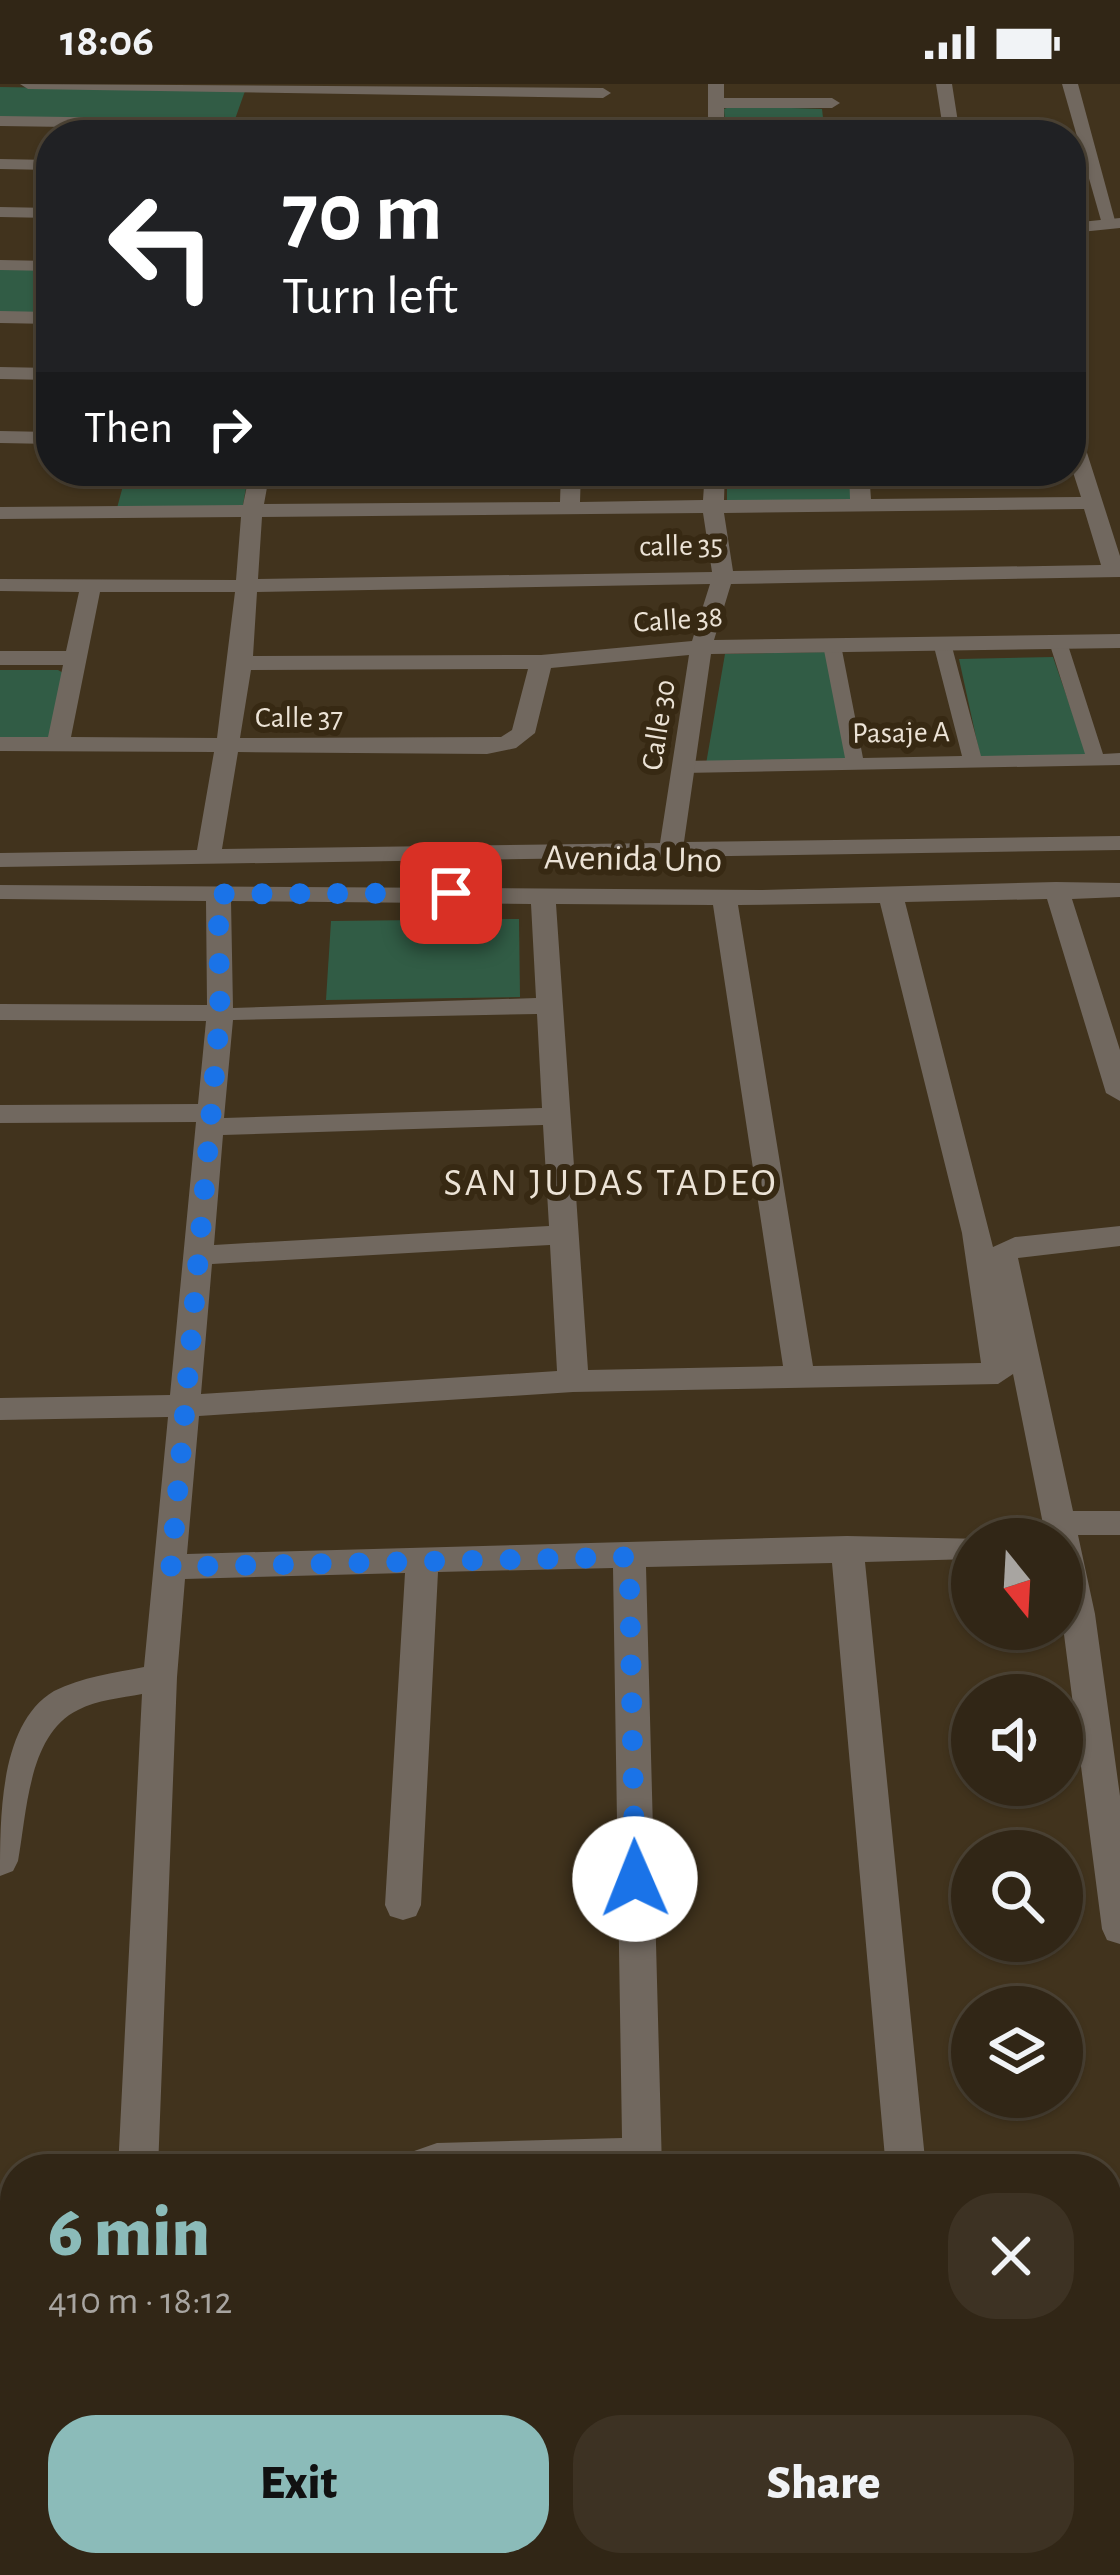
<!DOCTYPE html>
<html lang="en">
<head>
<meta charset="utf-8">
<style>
	:root { --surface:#312616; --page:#3d3223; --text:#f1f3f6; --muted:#a8a5a1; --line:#4c4335; --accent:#8bbbb9 }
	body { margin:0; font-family:"Alegreya Sans",sans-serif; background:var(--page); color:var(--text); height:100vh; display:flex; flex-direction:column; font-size:45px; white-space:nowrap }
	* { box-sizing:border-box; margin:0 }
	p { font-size:39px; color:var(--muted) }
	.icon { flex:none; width:66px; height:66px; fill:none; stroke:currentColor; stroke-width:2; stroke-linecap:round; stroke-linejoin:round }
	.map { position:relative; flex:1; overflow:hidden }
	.sheet { position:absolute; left:0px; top:2070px; width:1122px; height:423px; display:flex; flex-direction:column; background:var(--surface); border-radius:48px 48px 0 0; box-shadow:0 3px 9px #0004,0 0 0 3px var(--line) }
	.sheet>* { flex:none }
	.top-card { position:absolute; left:36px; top:36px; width:1050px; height:366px; border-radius:48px; box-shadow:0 3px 9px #0004,0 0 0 3px var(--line); background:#202124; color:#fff; overflow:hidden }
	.needle { width:78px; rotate:162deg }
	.tools { position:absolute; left:951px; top:1434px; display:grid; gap:24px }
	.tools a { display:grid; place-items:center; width:132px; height:132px; border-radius:50%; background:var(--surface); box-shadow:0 3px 9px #0004,0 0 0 3px var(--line); font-size:60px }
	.pin { position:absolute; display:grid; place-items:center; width:102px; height:102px; color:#fff; margin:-51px; border-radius:24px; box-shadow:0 6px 18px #0006 }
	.me { position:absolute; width:132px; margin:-66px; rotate:359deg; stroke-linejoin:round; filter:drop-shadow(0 0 9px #0008) }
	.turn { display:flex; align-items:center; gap:42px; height:252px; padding:0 48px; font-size:54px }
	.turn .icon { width:156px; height:156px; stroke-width:2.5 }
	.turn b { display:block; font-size:84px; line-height:102px }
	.then { display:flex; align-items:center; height:114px; padding:0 48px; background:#0003; gap:24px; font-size:45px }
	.round { display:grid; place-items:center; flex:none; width:126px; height:126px; border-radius:48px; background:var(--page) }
	.summary { display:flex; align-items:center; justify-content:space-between; height:204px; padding:0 48px }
	h1 { font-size:72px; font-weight:800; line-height:90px; color:var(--accent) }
	.primary-button { display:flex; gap:24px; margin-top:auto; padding:24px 48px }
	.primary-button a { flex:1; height:138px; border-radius:48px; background:var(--accent); color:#111; font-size:48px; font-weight:800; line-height:138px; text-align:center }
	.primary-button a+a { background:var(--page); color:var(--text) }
	.status { display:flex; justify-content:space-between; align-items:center; height:84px; padding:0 60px; background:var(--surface); direction:ltr }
	.status svg { height:33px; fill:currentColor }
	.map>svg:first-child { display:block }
	.green { fill:#315c45 }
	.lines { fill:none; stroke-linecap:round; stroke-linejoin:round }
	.pedestrian { fill:#71685f; fill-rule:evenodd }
	.minor { fill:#71685f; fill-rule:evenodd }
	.tertiary { fill:#71685f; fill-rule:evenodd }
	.route { stroke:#1a73e8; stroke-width:21; stroke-dasharray:0 37.8 }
	.labels { text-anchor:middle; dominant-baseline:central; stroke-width:12; stroke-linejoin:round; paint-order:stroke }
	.far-street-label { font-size:30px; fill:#ece3d6; stroke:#372913 }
	.street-label { font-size:36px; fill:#ece3d6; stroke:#372913 }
	.neighbourhood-label { font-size:39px; letter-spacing:3px; fill:#ece3d6; stroke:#372913 }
</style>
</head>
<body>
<div class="status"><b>18:06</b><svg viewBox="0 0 49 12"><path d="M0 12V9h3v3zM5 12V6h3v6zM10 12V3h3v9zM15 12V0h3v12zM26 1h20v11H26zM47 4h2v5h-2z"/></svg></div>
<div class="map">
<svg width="1120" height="2491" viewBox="0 0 1120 2491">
	<rect width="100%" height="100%" fill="#41331d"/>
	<!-- green -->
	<g class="green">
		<polygon points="0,3 245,7 234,38 0,35"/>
		<polygon points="732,22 822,25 825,51 726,51 724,25"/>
		<polygon points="0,184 51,185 51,229 0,228"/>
		<polygon points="127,387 249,387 243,421 236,423 117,424"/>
		<polygon points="727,387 850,387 852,415 727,417"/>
		<polygon points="828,568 846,676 706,680 725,570"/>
		<polygon points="1053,573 1087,671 981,676 959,575"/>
		<polygon points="0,586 58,586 67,591 54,651 47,656 0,656"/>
		<polygon points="519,835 520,913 326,916 331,837"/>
	</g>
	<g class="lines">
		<!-- pedestrian -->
		<polygon class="pedestrian" points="1058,553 1067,558 1103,670 1120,669 1120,681 683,689 674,683 683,677 845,674 823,561 832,556 841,561 863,674 962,672 933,559 942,554 951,559 981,672 1085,670 1049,558"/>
		<!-- minor -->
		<g class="minor">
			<polygon points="20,0 603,4 611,9 603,14 28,5"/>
			<polygon points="708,0 724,0 724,14 832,14 840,19 832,24 724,24 724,51 708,51"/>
			<polygon points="936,0 952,0 960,51 944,51"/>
			<polygon points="1062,0 1078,0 1117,144 1102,140"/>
			<polygon points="0,32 601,41 609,46 601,51 0,42"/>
			<polygon points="0,75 51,76 51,86 0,85"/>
			<polygon points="0,176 51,177 51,187 0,186"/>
			<polygon points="0,227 51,228 51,240 0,239"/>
			<polygon points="0,283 51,284 51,296 0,295"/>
			<path d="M1071 344 1081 350 1120 472V493L731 500 714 556 1120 550V564L711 570 684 758 1120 752V766L0 783V769L197 766 214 668 0 667V653H48L63 581H0V567H66L79 508 0 507V495L236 496 241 433 0 435V423L243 421 250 387H270L264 420 560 418 561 387H581L580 418 703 416 705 387H725L724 416 850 415 849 387H869L871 415 1081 413 1071 382ZM1084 425 1101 481 733 487 724 429ZM703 429 712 488 258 495 262 433ZM710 500 692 557 541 571 253 572 257 508ZM100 508H235L217 654 71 653ZM689 571 660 759 222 765 238 668 487 670 516 664 535 649 551 584ZM528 585 512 646 501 653 240 654 251 586Z"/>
			<polygon points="0,347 51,348 51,360 0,359"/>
			<path d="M1056 798 1120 799V813L1072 815 1120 966V1017L1106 1009 1047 815 905 818 993 1163 1015 1153 1120 1142V1162L1018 1174 1073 1427H1120V1451H1078L1095 1530 1120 1712V1860L1107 1856 1102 1845 1062 1535V1455H1046L1013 1290 998 1300 573 1308 199 1332 187 1470 847 1452 983 1455H972V1475L865 1478 926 2085H886L832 1479 646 1483 662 2085H394L400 2072 437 2059 622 2054 613 1484 438 1488 421 1821 416 1832 403 1836 390 1832 385 1821 405 1489 185 1495 177 1593 158 2085H118L142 1610C121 1614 97 1616 78 1626 28 1650 27 1729 18 1777L13 1787 0 1792C0 1731 0 1639 54 1607 82 1593 114 1589 144 1583L168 1333 0 1336V1314L170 1311 196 1038 0 1039V1021L198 1020 206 937 0 936V920L207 921 206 817 0 815V801L762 806ZM231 817 531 820 536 914 233 924ZM880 819 962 1149 981 1279 813 1282 738 821ZM556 820 713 821 783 1282 588 1286ZM537 930 542 1024 224 1034 233 936ZM543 1041 549 1142 214 1161 223 1051ZM550 1161 557 1287 201 1310 212 1180Z"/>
			<polygon points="90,2478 134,2478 133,2491 89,2491"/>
			<polygon points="919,2478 963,2478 964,2491 920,2491"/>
		</g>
		<!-- tertiary -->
		<g class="tertiary">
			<polygon points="0,123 51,124 51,134 0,133"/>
			<polygon points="1120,134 1120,144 1071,149 1071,139"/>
		</g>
	</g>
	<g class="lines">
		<!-- route -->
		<polyline class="route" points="451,809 218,810 220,929 171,1483 629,1473 635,1795"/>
	</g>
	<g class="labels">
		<!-- far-street labels -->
		<g class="far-street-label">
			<text transform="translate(681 462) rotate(-1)">calle 35</text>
			<text transform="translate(678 536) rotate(-4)">Calle 38</text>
			<text x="299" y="634">Calle 37</text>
			<text transform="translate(659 641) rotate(-81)">Calle 30</text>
			<text transform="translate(901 649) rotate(-1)">Pasaje A</text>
		</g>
		<!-- street labels -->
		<g class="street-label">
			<text transform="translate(633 775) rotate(1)">Avenida Uno</text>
		</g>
		<!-- neighbourhood labels -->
		<g class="neighbourhood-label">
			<text x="611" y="1099">SAN JUDAS TADEO</text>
		</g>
	</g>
</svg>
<div class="tools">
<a><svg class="needle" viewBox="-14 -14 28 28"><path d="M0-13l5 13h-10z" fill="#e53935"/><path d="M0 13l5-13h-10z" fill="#a8a5a1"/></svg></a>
<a><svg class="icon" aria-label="sound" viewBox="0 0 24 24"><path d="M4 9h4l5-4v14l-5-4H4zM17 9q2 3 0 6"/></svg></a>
<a><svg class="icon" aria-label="search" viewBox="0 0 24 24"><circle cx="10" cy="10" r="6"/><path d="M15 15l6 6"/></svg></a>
<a><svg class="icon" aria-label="layers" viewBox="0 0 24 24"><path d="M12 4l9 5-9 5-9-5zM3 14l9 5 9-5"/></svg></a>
</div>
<div class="pin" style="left:451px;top:809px;background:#d93025"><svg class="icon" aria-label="arrive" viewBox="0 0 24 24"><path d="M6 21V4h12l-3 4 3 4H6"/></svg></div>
<svg class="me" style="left:635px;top:1795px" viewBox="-20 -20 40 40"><circle r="19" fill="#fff"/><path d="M0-13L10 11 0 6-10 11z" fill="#1a73e8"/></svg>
<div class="top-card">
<div class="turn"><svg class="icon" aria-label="left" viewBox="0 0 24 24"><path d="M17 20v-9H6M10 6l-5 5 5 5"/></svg><div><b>70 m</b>Turn left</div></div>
<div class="then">Then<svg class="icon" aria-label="right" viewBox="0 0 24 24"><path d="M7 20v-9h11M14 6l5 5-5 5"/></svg></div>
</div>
<section class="sheet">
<div class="summary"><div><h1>6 min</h1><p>410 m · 18:12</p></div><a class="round"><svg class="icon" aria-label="close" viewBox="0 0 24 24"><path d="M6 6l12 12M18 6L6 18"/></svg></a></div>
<div class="primary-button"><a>Exit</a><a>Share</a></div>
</section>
</div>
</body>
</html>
